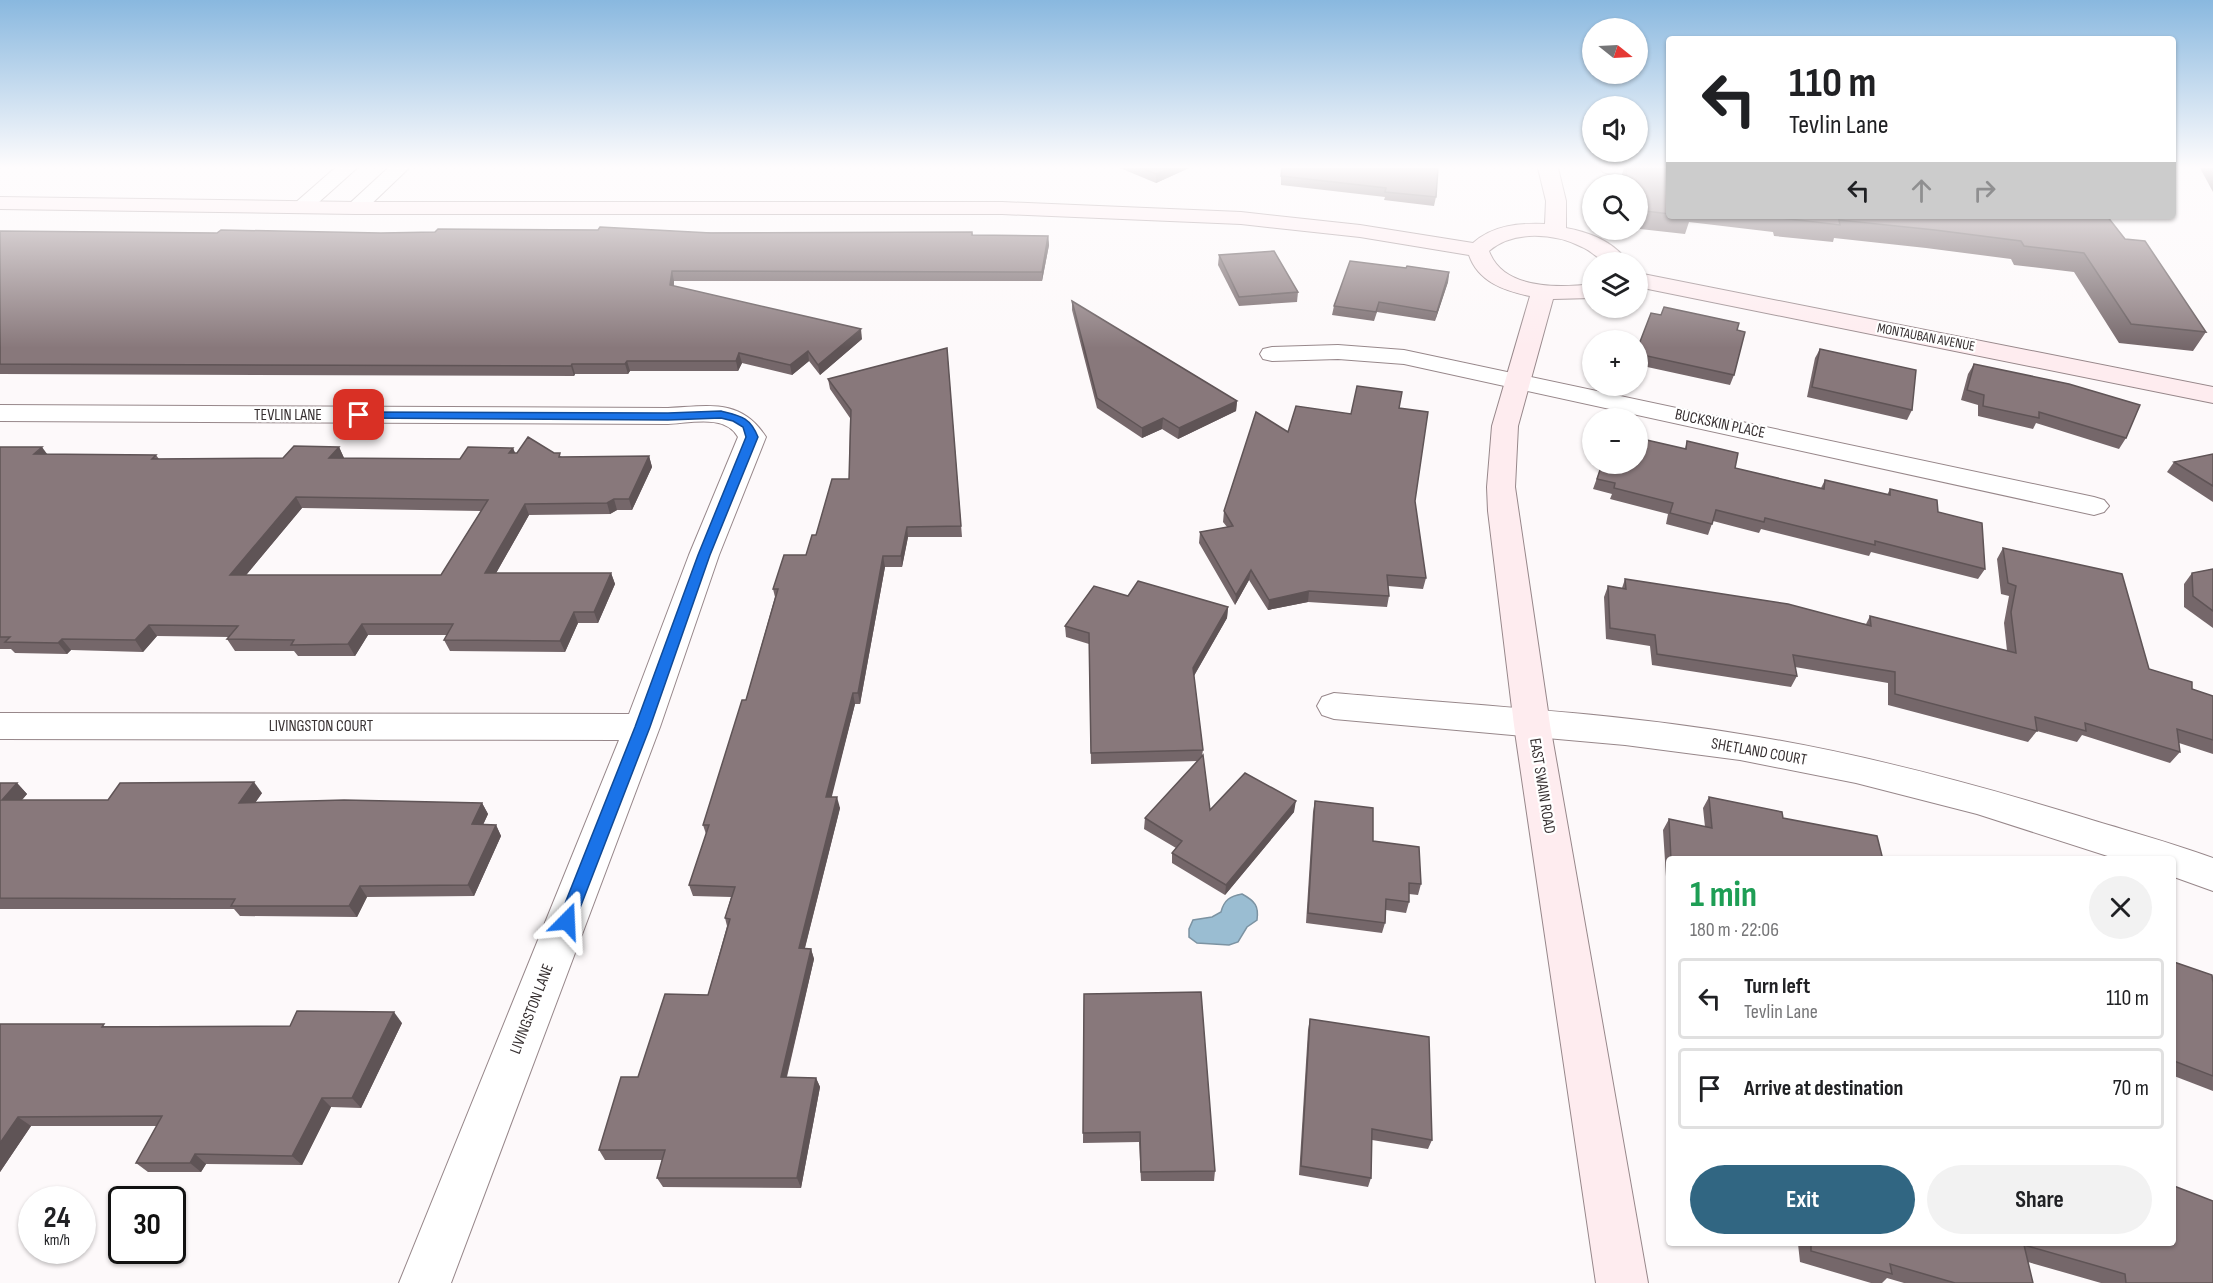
<!DOCTYPE html>
<html lang="en">
<head>
<meta charset="utf-8">
<style>
	:root { --surface:#fff; --page:#f2f2f2; --text:#202124; --muted:#757577; --line:#e0e0e0; --accent:#316682 }
	body { margin:0; font-family:"Sofia Sans Condensed",sans-serif; background:var(--page); color:var(--text); height:100vh; display:flex; flex-direction:column; font-size:22px; white-space:nowrap }
	* { box-sizing:border-box; margin:0 }
	p { font-size:20px; color:var(--muted) }
	.icon { flex:none; width:33px; height:33px; fill:none; stroke:currentColor; stroke-width:2; stroke-linecap:round; stroke-linejoin:round }
	.map { position:relative; flex:1; overflow:hidden }
	.sheet { position:absolute; left:1666px; top:856px; width:510px; height:390px; display:flex; flex-direction:column; background:var(--surface); border-radius:6px; box-shadow:0 2px 4px #0004 }
	.sheet>* { flex:none }
	.banner { position:absolute; left:1666px; top:36px; width:510px; height:183px; border-radius:6px; box-shadow:0 2px 4px #0004; background:#fff; color:var(--text); overflow:hidden }
	.needle { width:39px; rotate:108deg }
	.controls { position:absolute; left:1582px; top:18px; display:grid; gap:12px }
	.controls a { display:grid; place-items:center; width:66px; height:66px; border-radius:50%; background:var(--surface); box-shadow:0 2px 4px #0004; font-size:30px }
	.speed { position:absolute; left:18px; top:1186px; display:flex; gap:12px; font-size:30px; font-weight:700; text-align:center }
	.speed>* { display:grid; place-content:center; width:78px; height:78px; border-radius:50%; background:var(--surface); box-shadow:0 2px 4px #0004; line-height:1 }
	.speed small { font-size:15px; font-weight:400 }
	.speed .limit { border:3px solid #111; border-radius:9px; background:#fff; color:#111 }
	.pin { position:absolute; display:grid; place-items:center; width:51px; height:51px; color:#fff; margin:-26px; border-radius:12px; box-shadow:0 3px 9px #0006 }
	.me { position:absolute; width:66px; margin:-33px; rotate:21deg; stroke-linejoin:round; filter:drop-shadow(0 0 4px #0008) }
	.turn { display:flex; align-items:center; gap:21px; height:126px; padding:0 24px; font-size:27px }
	.turn .icon { width:78px; height:78px; stroke-width:2.5 }
	.turn b { display:block; font-size:42px; line-height:51px }
	.lanes { display:flex; align-items:center; height:57px; padding:0 24px; background:#0003; justify-content:center; gap:30px; direction:ltr }
	.lanes .off { opacity:.35 }
	.round { display:grid; place-items:center; flex:none; width:63px; height:63px; border-radius:32px; background:var(--page) }
	.head { display:flex; align-items:center; justify-content:space-between; height:102px; padding:0 24px }
	h1 { font-size:36px; font-weight:700; line-height:45px; color:#1e9e55 }
	.action { display:flex; gap:12px; margin-top:auto; padding:12px 24px }
	.action a { flex:1; height:69px; border-radius:36px; background:var(--accent); color:#fff; font-size:24px; font-weight:700; line-height:69px; text-align:center }
	.action a+a { background:var(--page); color:var(--text) }
	ul { padding:0; list-style:none }
	li { display:flex; align-items:center; gap:18px; height:81px; margin:0 12px 9px; padding:0 12px; border:3px solid var(--line); border-radius:6px }
	li div { flex:1 }
	li b { display:block; font-size:22px }
	li em { font-style:normal }
	.map>svg:first-child { display:block }
	.water { fill:#9abdd2; stroke:#7c93a2; stroke-width:1.5 }
	.lines { fill:none; stroke-linecap:round; stroke-linejoin:round }
	.street-casing { stroke:#97878a; stroke-width:2 }
	.secondary-casing { stroke:#97878a; stroke-width:2 }
	.street { fill:#fff; fill-rule:evenodd }
	.secondary { fill:#feecef; fill-rule:evenodd }
	.wall { fill:#75676a; fill-rule:evenodd }
	.shaded-wall { fill:#5f5456 }
	.building { fill:#88787b; stroke:#5f5456; stroke-width:1.5; fill-rule:evenodd }
	.route { fill:#1a73e8; stroke:#114b97; stroke-width:1.5 }
	.labels { text-anchor:middle; dominant-baseline:central; stroke-width:4.5; stroke-linejoin:round; paint-order:stroke }
	.far-street-label { font-size:14px; fill:#373031; stroke:#fff }
	.street-label { font-size:16px; fill:#373031; stroke:#fff }
</style>
</head>
<body>
<div class="map">
<svg width="2213" height="1283" viewBox="0 0 2213 1283">
	<rect width="100%" height="100%" fill="#fdf9fa"/>
	<!-- water -->
	<path class="water" d="M1242 894C1255 901 1259 906 1257 920L1247 927 1238 942 1229 945 1197 943 1189 937V929L1193 920 1212 917 1221 912C1224 900 1230 896 1242 894Z"/>
	<g class="lines">
		<!-- street casing -->
		<g class="street-casing">
			<g id="street">
				<polygon points="335,168 357,168 309,211 295,211 292,207 295,203"/>
				<polygon points="388,168 409,168 363,212 349,212 346,208 349,204"/>
				<polygon points="1600,168 1670,168 1670,179 1610,174 1603,172"/>
				<polygon points="1338,345 1404,350 2094,497 2104,500 2109,506 2104,512 2094,515 1404,364 1338,359 1272,361 1263,359 1260,354 1263,349 1272,347"/>
				<path d="M0 405 668 408C708 406 741 398 766 437L719 555 660 727 451 1283H399L619 740 0 739V713L629 714 689 555 738 437C725 414 691 423 668 424L0 421Z"/>
				<path d="M1334 693C1469 705 1606 712 1740 734 1856 752 1968 782 2079 816 2124 830 2169 842 2213 858V891L2174 877V860H2120L1977 814 1856 783 1740 760 1625 745 1334 719 1322 715 1317 706 1322 697Z"/>
			</g>
		</g>
		<!-- secondary casing -->
		<g class="secondary-casing">
			<g id="secondary">
				<path d="M1538 168H1558L1566 201V228C1589 232 1614 242 1628 262 1623 263 1610 265 1605 262 1600 260 1590 250 1582 247 1554 233 1513 230 1489 251 1503 290 1559 288 1593 284V298L1553 299 1518 426 1515 487 1550 725 1648 1283H1596L1514 725 1488 511 1487 487 1492 426 1530 296C1505 291 1478 282 1469 255L1360 237 1241 224 1002 214H356L0 209V197L356 202H1002L1241 212 1360 225 1473 243C1493 225 1519 223 1545 224L1546 201Z"/>
				<polygon points="1638,273 2213,387 2213,403 1638,287"/>
			</g>
		</g>
		<!-- street -->
		<use href="#street" class="street"/>
		<!-- secondary -->
		<use href="#secondary" class="secondary"/>
	</g>
	<!-- wall -->
	<g class="wall">
		<polygon points="1120,168 1189,168 1156,183"/>
		<polygon points="1281,168 1438,168 1436,197 1434,206 1384,200 1385,197 1281,185"/>
		<polygon points="1624,168 1670,168 1670,216 2107,216 2125,239 2206,332 2193,351 2119,343 2074,272 2014,265 2011,259 1926,248 1834,238 1833,242 1774,236 1773,232 1689,222 1685,234 1640,229 1639,223 1638,223 1638,184 1621,184 1621,177"/>
		<polygon points="2200,168 2213,168 2213,192"/>
		<polygon points="0,231 217,233 381,233 972,232 973,235 1048,236 1049,245 1042,281 674,281 674,286 862,339 820,375 809,361 792,375 742,363 738,371 630,371 628,374 575,374 574,376 0,374"/>
		<polygon points="1219,255 1298,292 1297,302 1239,306 1218,265"/>
		<polygon points="1406,268 1449,272 1448,282 1435,321 1377,312 1374,321 1332,315 1334,306"/>
		<polygon points="1072,301 1237,401 1236,411 1178,439 1162,429 1142,438 1097,408 1072,310"/>
		<polygon points="1737,330 1734,375 1730,385 1638,365 1638,347"/>
		<polygon points="947,348 962,537 908,537 902,567 885,567 860,704 855,704 831,797 840,808 805,948 811,949 814,959 787,1077 816,1078 820,1087 801,1188 663,1187 657,1178 662,1160 605,1160 599,1150 638,1077 708,995 727,926 725,918 731,897 693,896 689,885 706,834 703,825 746,700 775,597 773,589 806,555 849,479 850,418 830,389 828,379"/>
		<polygon points="1820,349 1912,410 1907,420 1807,397 1815,358"/>
		<polygon points="1974,364 2126,438 2119,449 2036,423 2033,429 1978,416 1978,405 1961,400 1968,374"/>
		<polygon points="1399,408 1415,501 1426,578 1423,589 1388,586 1389,596 1387,607 1308,602 1268,610 1249,580 1235,605 1199,543 1200,532 1227,527 1223,522 1224,511 1288,432"/>
		<polygon points="1687,441 1735,468 1821,488 1825,480 1887,495 1890,489 1938,512 1985,569 1978,579 1871,552 1869,556 1761,529 1759,533 1713,521 1708,535 1666,524 1668,514 1610,499 1612,494 1593,489 1602,464 1685,449"/>
		<path d="M0 447 48 454 156 455 159 459 283 458 339 447 344 458 460 459 513 448 515 453H554L562 457 649 456 652 467 632 510H617L610 514 529 515 496 573H611L615 584 598 623H578L565 652 450 651 444 640 447 635H368L355 656H298L294 651H235L227 639 229 637 157 636 143 652 71 650 67 654 15 653 11 649H0ZM302 508 481 511 441 575H246Z"/>
		<polygon points="2213,454 2213,502 2167,472 2174,462"/>
		<polygon points="2003,548 2149,669 2192,689 2213,696 2213,754 2179,743 2180,752 2170,763 2082,735 2077,742 2037,731 2028,742 1888,705 1888,683 1795,667 1797,676 1791,687 1652,665 1650,646 1606,639 1604,597 1608,586 1622,588 1625,579 1866,624 1870,616 2007,651 2004,623 2009,596 2001,594 1997,559"/>
		<polygon points="2213,569 2213,628 2184,607 2184,584 2192,573"/>
		<polygon points="1128,596 1228,607 1227,618 1194,676 1203,750 1202,756 1210,810 1294,812 1225,895 1172,863 1172,853 1176,848 1144,829 1145,818 1198,761 1091,764 1089,644 1066,637 1065,626"/>
		<polygon points="0,783 17,783 27,794 22,800 108,800 262,793 255,803 482,803 488,814 483,825 496,825 501,836 474,896 367,897 357,917 240,916 234,909 0,909"/>
		<polygon points="1709,797 1783,818 1883,860 1670,860 1670,893 1667,892 1663,830 1669,819 1705,827 1703,808"/>
		<polygon points="1315,801 1373,841 1421,884 1418,895 1409,894 1409,902 1406,913 1386,910 1385,923 1382,933 1306,923 1313,812"/>
		<polygon points="2174,962 2213,983 2213,1091 2174,1076"/>
		<polygon points="1084,994 1215,1171 1214,1181 1141,1181 1139,1142 1083,1143"/>
		<polygon points="1310,1019 1432,1140 1428,1149 1372,1140 1371,1178 1368,1187 1299,1175 1308,1030"/>
		<polygon points="402,1023 361,1108 331,1107 302,1165 206,1164 201,1172 148,1172 136,1163 157,1126 31,1126 0,1172 0,1024 106,1026 290,1026"/>
		<polygon points="1798,1244 2174,1244 2213,1283 2101,1283 2028,1262 2033,1283 1904,1283 1887,1278 1882,1283 1871,1283 1800,1262"/>
	</g>
	<!-- shaded-wall -->
	<g class="shaded-wall">
		<polygon points="1170,168 1189,168 1156,183 1156,174"/>
		<polygon points="1048,236 1049,245 1042,281 1042,272"/>
		<polygon points="672,271 674,281 673,295 670,285"/>
		<polygon points="1449,272 1448,282 1435,321 1437,312"/>
		<polygon points="861,329 862,339 820,375 818,365"/>
		<polygon points="808,351 809,361 792,375 790,365"/>
		<polygon points="739,353 742,363 738,371 736,361"/>
		<polygon points="627,361 630,371 628,374 625,364"/>
		<polygon points="572,364 575,374 574,376 571,366"/>
		<polygon points="1237,401 1236,411 1178,439 1179,428"/>
		<polygon points="1163,418 1162,429 1142,438 1142,428"/>
		<polygon points="42,447 50,458 34,454"/>
		<polygon points="339,447 344,458 329,458"/>
		<polygon points="513,448 517,458 509,453"/>
		<polygon points="649,456 652,467 632,510 629,499"/>
		<polygon points="296,497 302,508 237,586 230,575"/>
		<polygon points="614,499 617,510 610,514 607,503"/>
		<polygon points="525,504 529,515 490,584 485,573"/>
		<polygon points="907,527 908,537 902,567 901,556"/>
		<polygon points="883,556 885,567 860,704 858,693"/>
		<polygon points="1251,570 1249,580 1235,605 1236,595"/>
		<polygon points="611,573 615,584 598,623 594,612"/>
		<polygon points="1309,591 1308,602 1268,610 1269,600"/>
		<polygon points="1228,607 1227,618 1192,679 1193,668"/>
		<polygon points="574,612 578,623 565,652 560,641"/>
		<polygon points="362,624 368,635 355,656 348,644"/>
		<polygon points="149,625 157,636 143,652 135,640"/>
		<polygon points="62,639 71,650 67,654 58,643"/>
		<polygon points="853,693 855,704 829,808 826,797"/>
		<polygon points="254,782 262,793 247,814 239,803"/>
		<polygon points="17,783 27,794 12,811 2,800"/>
		<polygon points="837,797 840,808 802,959 799,948"/>
		<polygon points="1296,801 1294,812 1225,895 1226,885"/>
		<polygon points="482,803 488,814 478,835 472,824"/>
		<polygon points="496,825 501,836 474,896 468,885"/>
		<polygon points="360,886 367,897 357,917 349,906"/>
		<polygon points="811,949 814,959 784,1087 781,1077"/>
		<polygon points="394,1012 402,1023 361,1108 352,1098"/>
		<polygon points="816,1078 820,1087 801,1188 797,1178"/>
		<polygon points="322,1098 331,1107 302,1165 292,1156"/>
		<polygon points="18,1117 31,1126 0,1172 0,1143"/>
		<polygon points="195,1154 206,1164 201,1172 190,1163"/>
	</g>
	<!-- building -->
	<g class="building">
		<polygon points="1142,168 1170,168 1156,174"/>
		<polygon points="1282,168 1438,168 1436,197 1385,192 1386,188 1281,176"/>
		<polygon points="1626,168 1670,168 1670,214 1645,211 1645,205 1638,204 1638,184 1628,184"/>
		<polygon points="1780,216 2107,216 2125,239 2145,241 2206,332 2131,324 2084,253 2024,246 2021,241 1935,230 1839,220 1840,225 1781,218"/>
		<polygon points="600,227 711,233 972,232 972,235 1048,236 1042,272 672,271 670,285 861,329 818,365 808,351 790,365 739,353 736,361 627,361 625,364 572,364 571,366 0,364 0,231 217,233 221,230 381,233 435,232 438,229 598,230"/>
		<polygon points="1274,251 1298,292 1239,297 1219,255"/>
		<polygon points="1350,261 1406,268 1407,266 1449,272 1437,312 1379,302 1376,312 1334,306"/>
		<polygon points="1072,301 1237,401 1179,428 1163,418 1142,428 1097,398"/>
		<polygon points="1664,307 1739,323 1737,330 1745,332 1734,375 1638,354 1638,347 1651,313 1661,315"/>
		<polygon points="947,348 961,526 907,527 901,556 883,556 858,693 853,693 826,797 837,797 799,948 811,949 781,1077 816,1078 797,1178 657,1178 665,1150 599,1150 621,1077 638,1077 665,994 708,995 730,919 725,918 735,887 689,885 709,825 703,825 742,700 746,700 778,589 773,589 784,555 806,555 812,535 816,535 832,479 849,479 851,410 828,379"/>
		<polygon points="1820,349 1916,370 1912,410 1812,387"/>
		<polygon points="1974,364 2069,384 2140,405 2126,438 2039,412 2039,418 1983,406 1984,395 1967,390"/>
		<polygon points="1357,386 1402,392 1399,408 1428,412 1415,501 1426,578 1387,575 1389,596 1309,591 1269,600 1251,570 1236,595 1200,532 1233,526 1224,511 1256,412 1288,432 1296,406 1351,414"/>
		<path d="M528 437 554 453H560L559 457 649 456 629 499H614L607 503 525 504 485 573H611L594 612H574L560 641 444 640 453 624H362L348 644 291 645 294 640 227 639 238 626 149 625 135 640 62 639 58 643 5 642 10 637H0V447H42L34 454 156 455 152 459 283 458 294 446 339 447 329 458 460 459 468 447 513 448 509 453H517ZM296 497 488 500 441 575H230Z"/>
		<polygon points="1638,438 1686,449 1687,441 1738,453 1735,468 1824,489 1825,480 1890,495 1890,489 1937,500 1938,512 1982,523 1985,569 1875,541 1875,545 1765,518 1764,522 1716,510 1712,524 1670,513 1673,503 1614,488 1615,483 1597,479 1602,464 1638,464"/>
		<polygon points="2213,454 2213,486 2174,462"/>
		<polygon points="2003,548 2122,574 2149,669 2192,682 2192,689 2213,696 2213,740 2177,729 2180,752 2085,723 2086,731 2035,717 2037,731 1895,694 1895,672 1793,655 1797,676 1657,654 1655,635 1610,628 1608,586 1626,589 1625,579 1788,604 1871,626 1870,616 2016,653 2011,612 2016,586 2008,583"/>
		<polygon points="2213,569 2213,611 2193,596 2192,573"/>
		<polygon points="1138,581 1228,607 1193,668 1203,750 1091,753 1089,633 1065,626 1094,586 1128,596"/>
		<polygon points="1203,755 1210,810 1245,773 1296,801 1226,885 1172,853 1182,841 1145,818"/>
		<polygon points="254,782 239,803 344,800 482,803 472,824 496,825 468,885 360,886 349,906 231,906 235,899 0,898 0,783 17,783 2,800 108,800 120,783"/>
		<polygon points="1709,797 1782,812 1783,818 1877,836 1883,860 1671,860 1669,819 1712,828"/>
		<polygon points="1315,801 1373,808 1373,841 1419,847 1421,884 1409,883 1409,902 1386,899 1385,923 1308,913"/>
		<polygon points="2174,962 2212,975 2213,983 2213,1076 2174,1061"/>
		<polygon points="1201,992 1215,1171 1141,1172 1140,1132 1083,1133 1084,994"/>
		<polygon points="297,1011 394,1012 352,1098 322,1098 292,1156 195,1154 190,1163 136,1163 162,1116 18,1117 0,1143 0,1024 104,1024 102,1027 290,1026"/>
		<polygon points="1310,1019 1429,1037 1432,1140 1372,1129 1371,1178 1301,1166"/>
		<polygon points="2174,1186 2213,1201 2213,1283 2126,1283 2125,1274 2024,1245 2033,1283 1955,1283 1890,1264 1892,1274 1811,1251 1811,1244 2174,1244"/>
	</g>
	<!-- sky -->
	<linearGradient id="sky" x2="0" y2="1"><stop stop-color="#89b8df"/><stop offset="0.48" stop-color="#fefcfd"/><stop offset="1" stop-color="#fefcfd" stop-opacity="0"/></linearGradient>
	<rect width="2213" height="348" fill="url(#sky)"/>
	<!-- route -->
	<path class="route" d="M721 411C741 416 750 417 758 437L710 555 650 727 575 921 573 926 567 928 561 926 558 921 635 727 698 555 746 437 743 427 733 421 721 418 668 420 359 418 354 415 359 412 668 413Z"/>
	<g class="labels">
		<!-- far-street labels -->
		<g class="far-street-label">
			<text transform="translate(1926 337) rotate(11)">MONTAUBAN AVENUE</text>
		</g>
		<!-- street labels -->
		<g class="street-label">
			<text x="288" y="415">TEVLIN LANE</text>
			<text transform="translate(1720 424) rotate(12)">BUCKSKIN PLACE</text>
			<text x="321" y="726">LIVINGSTON COURT</text>
			<text transform="translate(1759 752) rotate(10)">SHETLAND COURT</text>
			<text transform="translate(1542 786) rotate(81)">EAST SWAIN ROAD</text>
			<text transform="translate(532 1009) rotate(-69)">LIVINGSTON LANE</text>
		</g>
	</g>
</svg>
<div class="controls">
<a><svg class="needle" viewBox="-14 -14 28 28"><path d="M0-13l5 13h-10z" fill="#e53935"/><path d="M0 13l5-13h-10z" fill="#757577"/></svg></a>
<a><svg class="icon" aria-label="sound" viewBox="0 0 24 24"><path d="M4 9h4l5-4v14l-5-4H4zM17 9q2 3 0 6"/></svg></a>
<a><svg class="icon" aria-label="search" viewBox="0 0 24 24"><circle cx="10" cy="10" r="6"/><path d="M15 15l6 6"/></svg></a>
<a><svg class="icon" aria-label="layers" viewBox="0 0 24 24"><path d="M12 4l9 5-9 5-9-5zM3 14l9 5 9-5"/></svg></a>
<a>+</a>
<a>−</a>
</div>
<div class="speed"><div>24<small>km/h</small></div><div class="limit">30</div></div>
<div class="pin" style="left:359px;top:415px;background:#d93025"><svg class="icon" aria-label="arrive" viewBox="0 0 24 24"><path d="M6 21V4h12l-3 4 3 4H6"/></svg></div>
<svg class="me" style="left:567px;top:921px" viewBox="-20 -20 40 40"><path d="M0-17L14 15 0 8-14 15z" fill="#1a73e8" stroke="#fff" stroke-width="4"/></svg>
<div class="banner">
<div class="turn"><svg class="icon" aria-label="left" viewBox="0 0 24 24"><path d="M17 20v-9H6M10 6l-5 5 5 5"/></svg><div><b>110 m</b>Tevlin Lane</div></div>
<div class="lanes"><svg class="icon" aria-label="left" viewBox="0 0 24 24"><path d="M17 20v-9H6M10 6l-5 5 5 5"/></svg><svg class="icon off" aria-label="ahead" viewBox="0 0 24 24"><path d="M12 20V5M6 11l6-6 6 6"/></svg><svg class="icon off" aria-label="right" viewBox="0 0 24 24"><path d="M7 20v-9h11M14 6l5 5-5 5"/></svg></div>
</div>
<section class="sheet">
<div class="head"><div><h1>1 min</h1><p>180 m · 22:06</p></div><a class="round"><svg class="icon" aria-label="close" viewBox="0 0 24 24"><path d="M6 6l12 12M18 6L6 18"/></svg></a></div>
<ul>
<li><svg class="icon" aria-label="left" viewBox="0 0 24 24"><path d="M17 20v-9H6M10 6l-5 5 5 5"/></svg><div><b>Turn left</b><p>Tevlin Lane</p></div><em>110 m</em></li>
<li><svg class="icon" aria-label="arrive" viewBox="0 0 24 24"><path d="M6 21V4h12l-3 4 3 4H6"/></svg><div><b>Arrive at destination</b></div><em>70 m</em></li>
</ul>
<div class="action"><a>Exit</a><a>Share</a></div>
</section>
</div>
</body>
</html>
